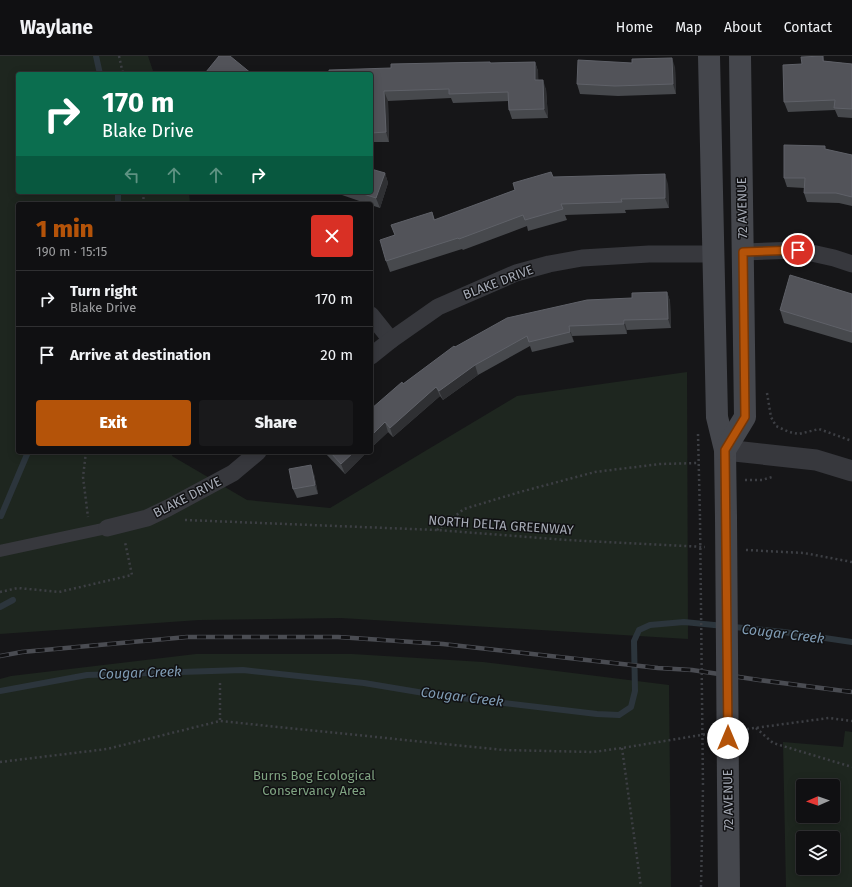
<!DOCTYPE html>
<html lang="en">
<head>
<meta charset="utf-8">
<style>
	:root { --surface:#101012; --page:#19191b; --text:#f1f3f6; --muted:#9c9d9f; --line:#303032; --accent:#b45309 }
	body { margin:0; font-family:"Fira Sans",sans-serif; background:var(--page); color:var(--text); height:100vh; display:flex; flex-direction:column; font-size:15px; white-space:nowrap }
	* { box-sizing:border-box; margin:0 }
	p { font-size:13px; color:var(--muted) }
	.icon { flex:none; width:22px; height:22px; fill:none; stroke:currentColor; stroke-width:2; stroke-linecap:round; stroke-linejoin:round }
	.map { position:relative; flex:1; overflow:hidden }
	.side { position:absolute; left:16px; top:146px; width:357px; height:252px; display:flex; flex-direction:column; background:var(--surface); border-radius:4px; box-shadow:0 2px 10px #0003,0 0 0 1px var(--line) }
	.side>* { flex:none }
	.banner { position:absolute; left:16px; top:16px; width:357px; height:122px; border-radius:4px; box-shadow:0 2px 10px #0003,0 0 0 1px var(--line); background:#0b6e4f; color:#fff; overflow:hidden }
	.needle { width:26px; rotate:268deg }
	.tools { position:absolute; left:796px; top:723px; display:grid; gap:8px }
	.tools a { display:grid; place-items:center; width:44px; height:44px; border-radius:4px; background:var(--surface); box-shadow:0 2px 10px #0003,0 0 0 1px var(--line); font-size:20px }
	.pin { position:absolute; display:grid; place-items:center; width:34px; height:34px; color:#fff; margin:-17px; border:2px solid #fff; border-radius:50%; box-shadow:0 1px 4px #0007 }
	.me { position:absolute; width:44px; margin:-22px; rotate:0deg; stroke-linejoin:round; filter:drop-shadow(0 0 3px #0008) }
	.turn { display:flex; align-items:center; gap:14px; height:84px; padding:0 20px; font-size:18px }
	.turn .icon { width:52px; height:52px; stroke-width:2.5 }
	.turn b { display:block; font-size:28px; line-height:34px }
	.lanes { display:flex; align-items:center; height:38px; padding:0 20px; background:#0003; justify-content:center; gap:20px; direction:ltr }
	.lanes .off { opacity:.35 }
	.round { display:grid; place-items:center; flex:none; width:42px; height:42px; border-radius:4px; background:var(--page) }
	.overview { display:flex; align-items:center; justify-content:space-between; height:68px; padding:0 20px }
	h1 { font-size:24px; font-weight:800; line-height:30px; color:var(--accent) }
	.primary-button { display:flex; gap:8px; margin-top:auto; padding:8px 20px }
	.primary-button a { flex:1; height:46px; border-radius:4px; background:var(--accent); color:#fff; font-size:16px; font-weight:800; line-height:46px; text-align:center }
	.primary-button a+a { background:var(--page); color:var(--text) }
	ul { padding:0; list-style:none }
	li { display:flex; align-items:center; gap:12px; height:56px; padding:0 20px; border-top:1px solid var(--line) }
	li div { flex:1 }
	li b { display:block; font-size:15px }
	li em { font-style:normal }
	header { display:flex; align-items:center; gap:24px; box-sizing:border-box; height:56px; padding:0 20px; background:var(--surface); border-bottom:1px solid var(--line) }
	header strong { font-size:19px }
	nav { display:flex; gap:22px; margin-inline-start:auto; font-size:14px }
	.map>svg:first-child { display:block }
	.green { fill:#1e261f; fill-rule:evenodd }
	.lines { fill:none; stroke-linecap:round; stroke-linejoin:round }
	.stream { stroke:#2c353c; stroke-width:6 }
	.path { stroke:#3d3f44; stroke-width:2.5; stroke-dasharray:2 3; stroke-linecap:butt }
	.pedestrian { stroke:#37383d; stroke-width:12 }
	.minor { stroke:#37383d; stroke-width:17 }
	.tertiary { stroke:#37383d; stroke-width:21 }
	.secondary { stroke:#45474d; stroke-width:22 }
	.rail-casing { stroke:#4a4c52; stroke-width:4.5 }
	.rail { stroke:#111113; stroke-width:3; stroke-dasharray:9; stroke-linecap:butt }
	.path-bridge { stroke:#3d3f44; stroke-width:2.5; stroke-dasharray:2 3; stroke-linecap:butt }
	.secondary-bridge { stroke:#45474d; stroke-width:22 }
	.wall { fill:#47494d }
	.shaded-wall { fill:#2f3033 }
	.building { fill:#525359; stroke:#5f6168 }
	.route-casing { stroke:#753606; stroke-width:10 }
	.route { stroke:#b45309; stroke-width:7 }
	.labels { text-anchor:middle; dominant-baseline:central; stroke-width:3; stroke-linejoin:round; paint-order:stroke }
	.street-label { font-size:13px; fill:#a8adb8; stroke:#111113 }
	.park-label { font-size:13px; fill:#7fa381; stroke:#111113 }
	.water-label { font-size:14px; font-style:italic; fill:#7f9bb3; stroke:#111113 }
</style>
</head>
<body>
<header>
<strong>Waylane</strong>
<nav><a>Home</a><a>Map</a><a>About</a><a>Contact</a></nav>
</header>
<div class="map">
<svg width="852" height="831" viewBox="0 0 852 831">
	<rect width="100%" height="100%" fill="#161618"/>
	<!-- green -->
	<g class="green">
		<polygon points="0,0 148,0 154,18 18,18 18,136 189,136 190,148 18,148 18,396 173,396 172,400 247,444 330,452 517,340 687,316 688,583 341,562 199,564 0,578"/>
		<polygon points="196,598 352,598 483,606 669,629 671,831 0,831 0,623 11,620"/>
		<path d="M845 675 852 676V831H786L783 686 843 691ZM803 730H833V760H803ZM803 782H833V812H803Z"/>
	</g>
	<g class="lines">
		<!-- stream -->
		<g class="stream">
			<polyline points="96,0 100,18"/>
			<polyline points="118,148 118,136"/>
			<polyline points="1,460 28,396"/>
			<polyline points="0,551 13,544"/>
			<polyline points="0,635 87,619 243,614 364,627 436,639 597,658 619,659 631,651 635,635 634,585 639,574 650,569 684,566 784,576 852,586"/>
		</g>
		<!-- path -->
		<g class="path">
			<polyline points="119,0 123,18"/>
			<polyline points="143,148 144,136"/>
			<polyline points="767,337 771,361 776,370 789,376 799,378 819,373 852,385"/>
			<polyline points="698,378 700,462"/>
			<polyline points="86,396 83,421 88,461"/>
			<polyline points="745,424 762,424 772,421"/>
			<polyline points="185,464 437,474 567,484 705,491"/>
			<polyline points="437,474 464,453 520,436 595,416 660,408 699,407"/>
			<polyline points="746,494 804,497 852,506"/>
			<polyline points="0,536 18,532 59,536 132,519 125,486"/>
			<polyline points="220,627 220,665"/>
			<polyline points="756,672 773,687 852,711"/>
			<polyline points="747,673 829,662 852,665"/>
			<polyline points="622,692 641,831"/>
			<polyline points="0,706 107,693 220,665 503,694 593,696 622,692 707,678"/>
			<polyline points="701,831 703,731"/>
		</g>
		<!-- pedestrian -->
		<polyline class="pedestrian" points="0,495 107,472"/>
		<!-- minor -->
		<g class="minor">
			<polyline points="743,196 798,194 834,202 852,208"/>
			<polyline points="371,259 391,284"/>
			<polyline points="371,300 391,284 438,251 516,217 549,208 582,202 649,198 714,198"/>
			<polyline points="107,472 147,462 168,452 233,417 258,396"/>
		</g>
		<!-- tertiary -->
		<polyline class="tertiary" points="725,394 816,404 852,415"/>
		<!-- secondary -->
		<g class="secondary">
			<polyline points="709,0 717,361 725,394 726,462"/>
			<polyline points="725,394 745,361 740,0"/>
			<polyline points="728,730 729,831"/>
		</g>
		<!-- rail casing -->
		<g class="rail-casing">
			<polyline id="rail" points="0,600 22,596 187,581 338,581 443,588 658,612 692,614 759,624 852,636"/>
		</g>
		<!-- rail -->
		<use href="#rail" class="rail"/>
		<!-- path-bridge -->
		<polyline class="path-bridge" points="700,462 703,731"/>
		<!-- secondary-bridge -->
		<polyline class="secondary-bridge" points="726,462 728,730"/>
	</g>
	<!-- wall -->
	<g class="wall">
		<polygon points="823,0 824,5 852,8 852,62 838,61 835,54 788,56 784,46 802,8"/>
		<polygon points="490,6 491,7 535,6 538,15 538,24 546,33 548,62 512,63 509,54 509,45 453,47 451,42 388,45 389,86 371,86 371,18 391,12"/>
		<polygon points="632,7 675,11 676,38 618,40 580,38 577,28"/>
		<polygon points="826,94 852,99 852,150 839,147 807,146 804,137 804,132 787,131 784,122"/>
		<polygon points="385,117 388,127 380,152 371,149 371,148 368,148 342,139 341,136 371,136"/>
		<polygon points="553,121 668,128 669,152 625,154 626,157 565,159 567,164 528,175 527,170 463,194 462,193 390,216 386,205 395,179 432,156 435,164"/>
		<polygon points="283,136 309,136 283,137"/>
		<polygon points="667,236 670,245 671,272 627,274 627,278 572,280 574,286 532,296 530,290 478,319 443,344 440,340 393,381 388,376 371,392 403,328 455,291 632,242"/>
		<polygon points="852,238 852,287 784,267 780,254"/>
		<polygon points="325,396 367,396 345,418 326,398"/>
		<polygon points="314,418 318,438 297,442 293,433"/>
	</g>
	<!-- shaded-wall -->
	<g class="shaded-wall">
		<polygon points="672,2 675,11 676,38 673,28"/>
		<polygon points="535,6 538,15 539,34 535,24"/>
		<polygon points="543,24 546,33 548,62 544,53"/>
		<polygon points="384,35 388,45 389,86 386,76"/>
		<polygon points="385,117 388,127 380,152 376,142"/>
		<polygon points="665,118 668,128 669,152 665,142"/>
		<polygon points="667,236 670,245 671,272 668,263"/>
		<polygon points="624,264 627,274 627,278 624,268"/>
		<polygon points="569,270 572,280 574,286 570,276"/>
		<polygon points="475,309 478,319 443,344 439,335"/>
		<polygon points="436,331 440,340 393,381 390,372"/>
		<polygon points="385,366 388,376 371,392 371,380"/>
		<polygon points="354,396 367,396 345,418 341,408"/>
		<polygon points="311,409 314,418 318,438 315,429"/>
	</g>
	<!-- building -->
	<g class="building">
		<polygon points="219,0 230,0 252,18 209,18 206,16"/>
		<polygon points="823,0 823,5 852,8 852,53 834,52 835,44 784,46 783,9 802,8 801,1"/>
		<polygon points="672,2 673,28 615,30 577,28 578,4 632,7 632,3"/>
		<polygon points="490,6 490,7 535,6 535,24 543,24 544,53 509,54 508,36 449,38 449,33 384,35 386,76 371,77 371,18 321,18 329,17 329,14 391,12 391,8"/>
		<polygon points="784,89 825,90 825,93 852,99 852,141 836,137 804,137 805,122 784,122"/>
		<polygon points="371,113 385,117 376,142 357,136 371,136"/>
		<polygon points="551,116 553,121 665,118 665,142 621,143 622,146 561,148 563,153 525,164 523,159 459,183 458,182 386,205 380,184 395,179 391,169 432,156 434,164 515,134 513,127"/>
		<polygon points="790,219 852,238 852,276 780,254"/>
		<polygon points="667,236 668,263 624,264 624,268 569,270 570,276 529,286 527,280 475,309 439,335 436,331 390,372 385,366 371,380 371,353 402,326 403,328 454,290 455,291 507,262 587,244 632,242 632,237"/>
		<polygon points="330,396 354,396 341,408"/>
		<polygon points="311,409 315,429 293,433 289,413"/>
	</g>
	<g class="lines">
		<!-- route casing -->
		<g class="route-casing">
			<polyline id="route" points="728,682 725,394 745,361 743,196 798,194"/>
		</g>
		<!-- route -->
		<use href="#route" class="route"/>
	</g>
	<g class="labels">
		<!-- street labels -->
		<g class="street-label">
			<text transform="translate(742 152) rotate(-91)">72 AVENUE</text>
			<text transform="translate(498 226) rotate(-21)">BLAKE DRIVE</text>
			<text transform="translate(187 441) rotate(-27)">BLAKE DRIVE</text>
			<text transform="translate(501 469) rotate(4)">NORTH DELTA GREENWAY</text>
			<text transform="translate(728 744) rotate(-91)">72 AVENUE</text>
		</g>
		<!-- park labels -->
		<g class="park-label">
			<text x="314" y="719">Burns Bog Ecological<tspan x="314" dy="15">Conservancy Area</tspan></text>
		</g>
		<!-- water labels -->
		<g class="water-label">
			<text transform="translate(783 578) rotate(7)">Cougar Creek</text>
			<text transform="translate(140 617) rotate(-2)">Cougar Creek</text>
			<text transform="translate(462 641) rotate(7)">Cougar Creek</text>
		</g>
	</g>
</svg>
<div class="tools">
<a><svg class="needle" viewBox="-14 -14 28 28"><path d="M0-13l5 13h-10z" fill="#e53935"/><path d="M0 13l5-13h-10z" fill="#9c9d9f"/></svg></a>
<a><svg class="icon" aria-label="layers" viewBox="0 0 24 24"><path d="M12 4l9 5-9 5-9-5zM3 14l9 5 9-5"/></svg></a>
</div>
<div class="pin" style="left:798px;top:194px;background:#d93025"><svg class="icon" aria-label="arrive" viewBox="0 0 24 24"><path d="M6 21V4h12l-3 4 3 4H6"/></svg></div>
<svg class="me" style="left:728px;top:682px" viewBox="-20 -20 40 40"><circle r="19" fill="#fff"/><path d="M0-13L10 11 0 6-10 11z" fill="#b45309"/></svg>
<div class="banner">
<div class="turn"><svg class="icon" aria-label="right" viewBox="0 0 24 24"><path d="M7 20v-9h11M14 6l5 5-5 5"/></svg><div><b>170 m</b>Blake Drive</div></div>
<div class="lanes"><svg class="icon off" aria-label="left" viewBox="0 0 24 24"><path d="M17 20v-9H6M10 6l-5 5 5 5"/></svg><svg class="icon off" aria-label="ahead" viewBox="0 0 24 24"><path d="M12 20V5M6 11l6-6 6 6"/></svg><svg class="icon off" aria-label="ahead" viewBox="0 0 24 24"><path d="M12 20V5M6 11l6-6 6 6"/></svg><svg class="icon" aria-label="right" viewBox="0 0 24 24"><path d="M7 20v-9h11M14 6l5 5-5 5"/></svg></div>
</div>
<section class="side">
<div class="overview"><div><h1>1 min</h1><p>190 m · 15:15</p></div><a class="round" style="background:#d93025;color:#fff"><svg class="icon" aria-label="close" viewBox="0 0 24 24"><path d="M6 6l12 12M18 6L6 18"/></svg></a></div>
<ul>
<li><svg class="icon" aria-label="right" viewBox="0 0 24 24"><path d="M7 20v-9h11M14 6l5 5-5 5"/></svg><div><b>Turn right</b><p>Blake Drive</p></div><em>170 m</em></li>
<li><svg class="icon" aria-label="arrive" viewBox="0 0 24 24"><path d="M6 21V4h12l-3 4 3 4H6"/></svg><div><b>Arrive at destination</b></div><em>20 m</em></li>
</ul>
<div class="primary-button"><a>Exit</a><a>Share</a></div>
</section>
</div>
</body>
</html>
